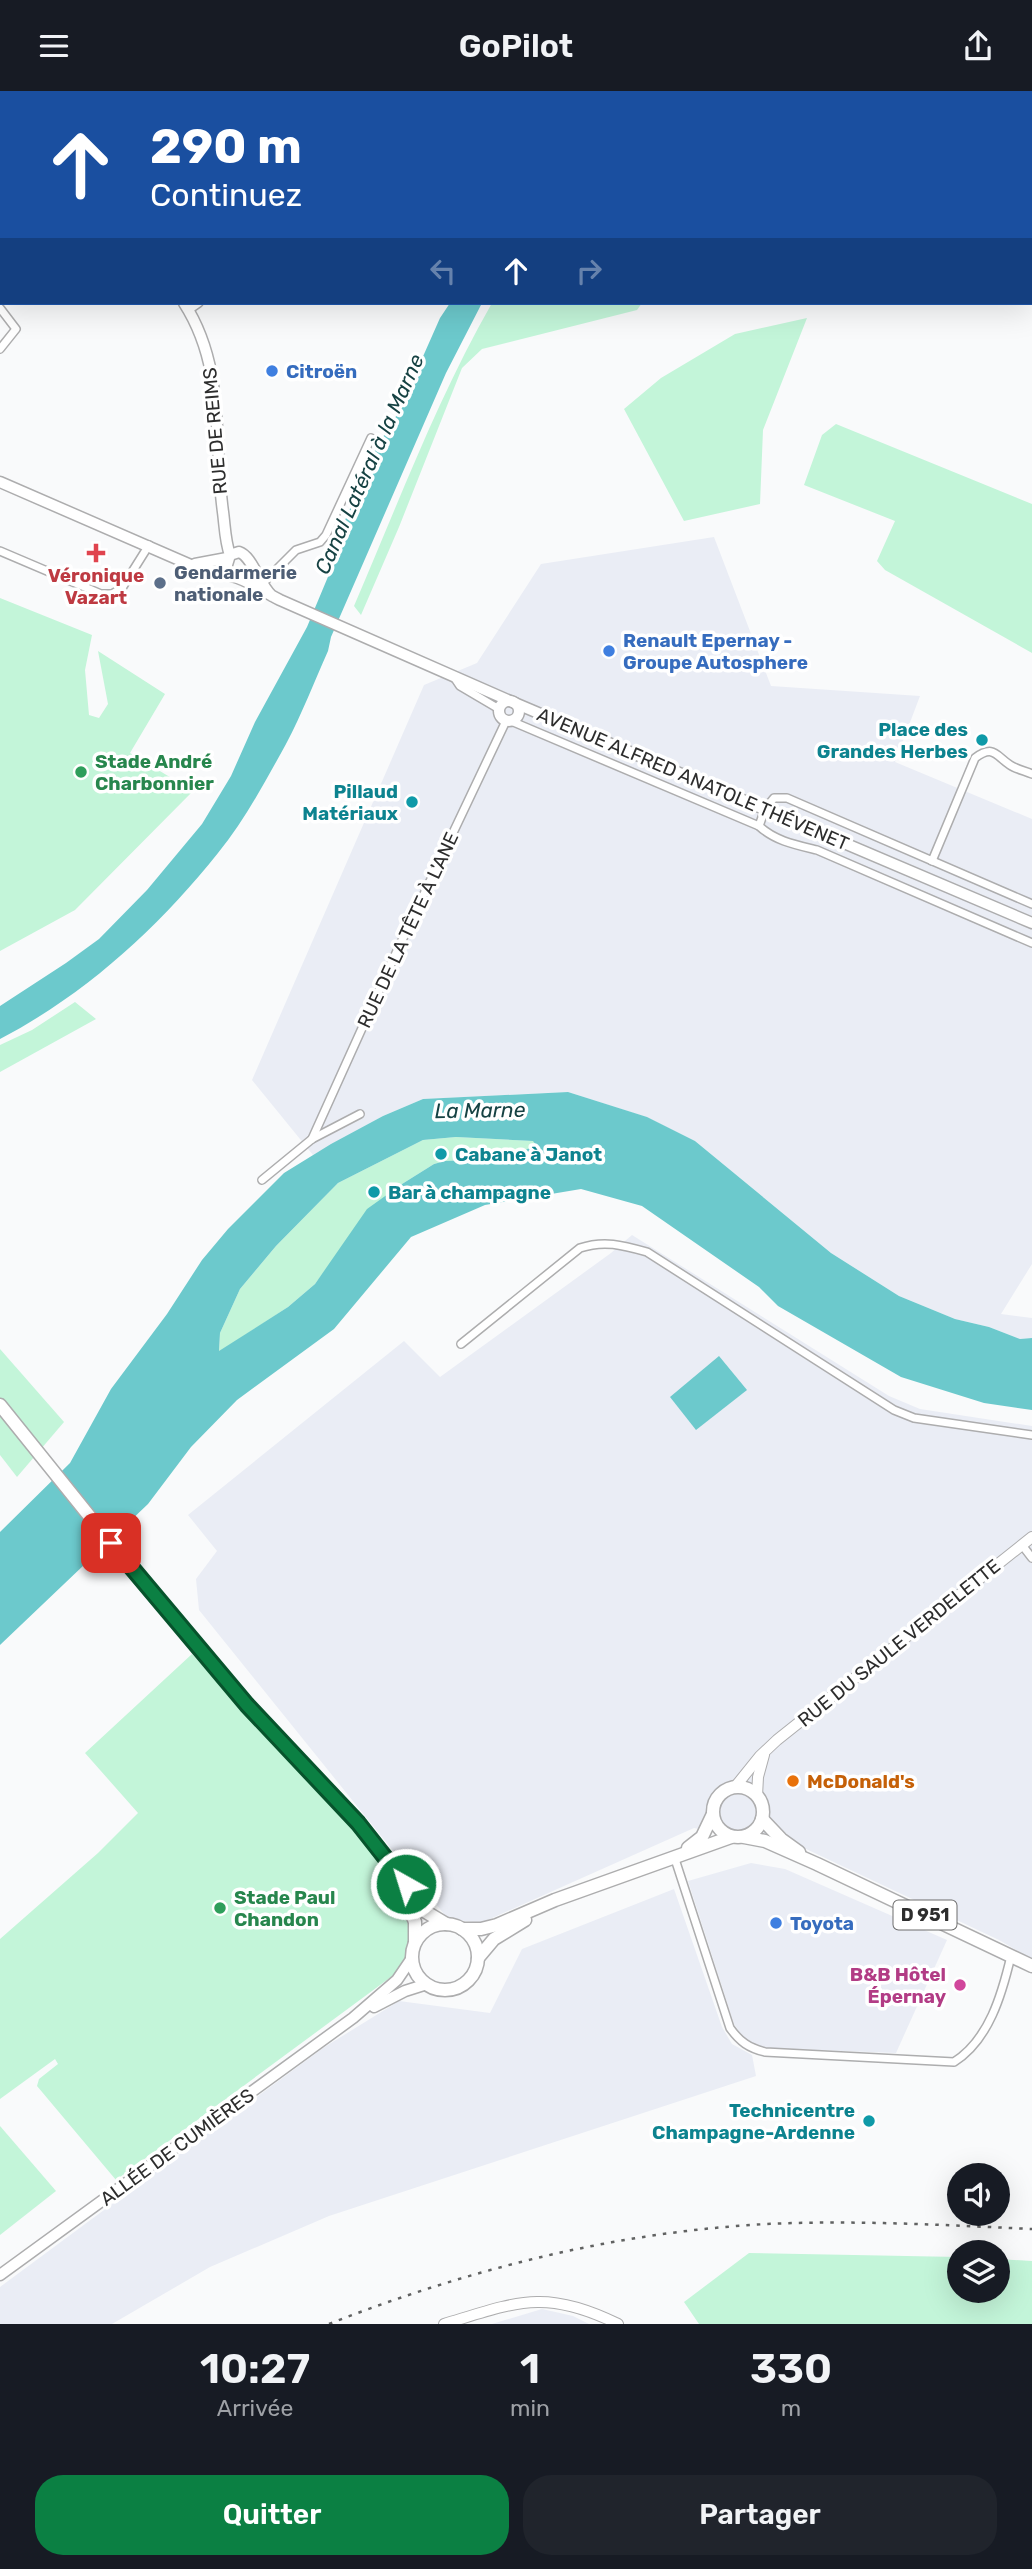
<!DOCTYPE html>
<html lang="fr">
<head>
<meta charset="utf-8">
<style>
	:root { --surface:#171b24; --page:#20242c; --text:#f1f3f6; --muted:#9ea1a6; --accent:#0b8043 }
	body { margin:0; font-family:Rubik,sans-serif; background:var(--page); color:var(--text); height:100vh; display:flex; flex-direction:column; font-size:26px; white-space:nowrap }
	* { box-sizing:border-box; margin:0 }
	p { font-size:23px; color:var(--muted) }
	.icon { flex:none; width:38px; height:38px; fill:none; stroke:currentColor; stroke-width:2; stroke-linecap:round; stroke-linejoin:round }
	.map { position:relative; height:2233px; overflow:hidden }
	.side { display:flex; flex-direction:column; background:var(--surface); flex:1 }
	.side>* { flex:none }
	.banner { position:absolute; left:0px; top:0px; width:1032px; height:214px; box-shadow:0 7px 28px #0002; background:#1a4fa0; color:#fff; overflow:hidden }
	.fabs { position:absolute; left:947px; top:2072px; display:grid; gap:14px }
	.fabs a { display:grid; place-items:center; width:63px; height:63px; border-radius:50%; background:var(--surface); box-shadow:0 7px 28px #0002; font-size:35px }
	.pin { position:absolute; display:grid; place-items:center; width:60px; height:60px; color:#fff; margin:-30px; border-radius:14px; box-shadow:0 4px 10px #0006 }
	.me { position:absolute; width:77px; margin:-38px; rotate:321deg; stroke-linejoin:round; filter:drop-shadow(0 0 5px #0008) }
	.turn { display:flex; align-items:center; gap:24px; height:147px; padding:0 35px; font-size:32px }
	.turn .icon { width:91px; height:91px; stroke-width:2.5 }
	.turn b { display:block; font-size:49px; line-height:60px }
	.lanes { display:flex; align-items:center; height:66px; padding:0 35px; background:#0003; justify-content:center; gap:35px; direction:ltr }
	.lanes .off { opacity:.35 }
	.eta { display:flex; justify-content:space-evenly; align-items:center; height:119px; text-align:center }
	.eta b { font-size:42px; font-weight:600; line-height:49px }
	.cta { display:flex; gap:14px; margin-top:auto; padding:14px 35px }
	.cta a { flex:1; height:80px; border-radius:28px; background:var(--accent); color:#fff; font-size:28px; font-weight:600; line-height:80px; text-align:center }
	.cta a+a { background:var(--page); color:var(--text) }
	header { display:flex; justify-content:space-between; align-items:center; height:91px; padding:0 35px; background:var(--surface); font-size:32px; font-weight:600 }
	.map>svg:first-child { display:block }
	.built { fill:#eaedf5 }
	.green { fill:#c3f5d9 }
	.water { fill:#6cc9cc; fill-rule:evenodd }
	.lines { fill:none; stroke-linecap:round; stroke-linejoin:round }
	.minor-casing { stroke:#adadae; stroke-width:10 }
	.tertiary-casing { stroke:#adadae; stroke-width:12 }
	.secondary-casing { stroke:#adadae; stroke-width:13 }
	.primary-casing { stroke:#adadae; stroke-width:15 }
	.minor { stroke:#fff; stroke-width:7 }
	.tertiary { stroke:#fff; stroke-width:10 }
	.secondary { stroke:#fff; stroke-width:10 }
	.primary { stroke:#fff; stroke-width:12 }
	.rail { stroke:#616262; stroke-width:2.5; stroke-dasharray:3.5 7; stroke-linecap:butt }
	.route-casing { stroke:#07532c; stroke-width:18 }
	.route { stroke:#0b8043; stroke-width:12 }
	.shop-dot { fill:#3f7fe0; stroke:#fff; stroke-width:2.5 }
	.health-dot { fill:#e0444e; stroke:#fff; stroke-width:2.5 }
	.service-dot { fill:#5c6f8a; stroke:#fff; stroke-width:2.5 }
	.culture-dot { fill:#0f9aa8; stroke:#fff; stroke-width:2.5 }
	.leisure-dot { fill:#2e9e5b; stroke:#fff; stroke-width:2.5 }
	.food-dot { fill:#e8710a; stroke:#fff; stroke-width:2.5 }
	.hotel-dot { fill:#d1479c; stroke:#fff; stroke-width:2.5 }
	.labels { text-anchor:middle; dominant-baseline:central; stroke-width:7; stroke-linejoin:round; paint-order:stroke }
	.shield { fill:#fff; stroke:#6c6c6c; stroke-width:2 }
	.shield-label { font-size:18px; font-weight:bold; fill:#2d2d2d }
	.shop-label { font-size:19px; font-weight:bold; fill:#366cbe; stroke:#fff; text-anchor:start }
	.street-label { font-size:19px; fill:#2d2d2d; stroke:#fff }
	.service-label { font-size:19px; font-weight:bold; fill:#4e5e75; stroke:#fff; text-anchor:start }
	.health-label { font-size:19px; font-weight:bold; fill:#be3a42; stroke:#fff }
	.culture-label { font-size:19px; font-weight:bold; fill:#0d838f; stroke:#fff; text-anchor:end }
	.leisure-label { font-size:19px; font-weight:bold; fill:#27864d; stroke:#fff; text-anchor:start }
	.food-label { font-size:19px; font-weight:bold; fill:#c56008; stroke:#fff; text-anchor:start }
	.hotel-label { font-size:19px; font-weight:bold; fill:#b23c85; stroke:#fff; text-anchor:end }
	.water-label { font-size:21px; font-style:italic; fill:#164243; stroke:#fff }
</style>
</head>
<body>
<header><svg class="icon" aria-label="menu" viewBox="0 0 24 24"><path d="M4 6h16M4 12h16M4 18h16"/></svg>GoPilot<svg class="icon" aria-label="share" viewBox="0 0 24 24"><path d="M12 15V3M7 8l5-5 5 5M5 13v7h14v-7"/></svg></header>
<div class="map">
<svg width="1032" height="2233" viewBox="0 0 1032 2233">
	<rect width="100%" height="100%" fill="#f9fafb"/>
	<!-- built -->
	<g class="built">
		<polygon points="714,446 771,595 920,605 895,671 1032,728 1032,1173 1001,1223 1032,1227 1032,1247 1020,1248 989,1236 955,1228 899,1205 831,1162 695,1050 646,1026 568,1001 423,1008 383,1025 313,1064 252,989 424,594 477,572 541,473"/>
		<polygon points="632,1144 889,1305 920,1318 1032,1335 1032,1868 999,1849 804,1757 694,1737 481,1832 448,1828 199,1519 196,1488 217,1460 188,1424 404,1250 440,1286 611,1162"/>
		<polygon points="751,1772 785,1778 947,1849 896,1962 761,1957 744,1948 734,1933 688,1790"/>
		<polygon points="674,1798 722,1936 732,1953 752,1964 756,1985 329,2125 210,2176 112,2233 0,2233 0,2196 323,1957 399,1910 490,1922 522,1858"/>
		<polygon points="542,2218 573,2225 589,2233 492,2233"/>
	</g>
	<!-- green -->
	<g class="green">
		<path d="M492 212H642L637 219 482 258 462 277 399 436 361 524 354 515C398 413 437 308 492 212Z"/>
		<polygon points="807,227 763,339 760,413 684,430 624,318 661,287 735,243"/>
		<polygon points="836,333 1032,413 1032,562 885,479 877,470 895,430 804,394 822,344"/>
		<polygon points="0,507 92,544 85,579 89,624 99,627 108,613 98,560 165,603 130,662 193,700 75,819 0,860"/>
		<polygon points="75,911 96,928 0,981 0,954 32,939"/>
		<polygon points="456,1046 534,1050 537,1054 508,1067 445,1070 434,1073 402,1093 341,1158 315,1193 288,1216 219,1261 220,1242 240,1198 276,1155 338,1092 423,1049"/>
		<polygon points="0,1258 64,1331 17,1386 0,1364"/>
		<path d="M192 1563C229 1605 267 1648 306 1689 339 1725 378 1760 400 1804 413 1829 415 1861 395 1883L116 2089 37 1995 39 1988 58 1973 55 1968 0 2008V1848L98 1762 138 1722 85 1662Z"/>
		<polygon points="0,2035 56,2100 0,2144"/>
		<polygon points="749,2162 959,2166 959,2200 998,2200 998,2168 1032,2170 1032,2233 699,2233 684,2211"/>
	</g>
	<!-- water -->
	<g class="water">
		<path d="M450 212H482L446 282 331 546 328 560C314 591 302 623 286 653 266 689 245 729 218 762 158 837 86 903 0 948V915L66 872 99 848 147 799 202 733 231 685 255 631 307 536 335 469 331 462 376 357 398 322 440 227Z"/>
		<path d="M568 1001 647 1026 695 1050 831 1162 899 1205 955 1228 989 1236 1020 1248 1032 1247V1319L984 1312 901 1286 778 1215 759 1196 642 1115 581 1098 485 1114 411 1146 334 1238 237 1309 191 1356 148 1413 0 1554V1441L70 1372 111 1298 167 1223 202 1169 228 1138 284 1082 331 1053 383 1025 423 1008ZM456 1046 533 1050 536 1054 508 1067 445 1070 434 1073 402 1093 367 1118 315 1193 288 1216 219 1260 220 1242 240 1198 276 1155 338 1092 423 1049Z"/>
		<polygon points="719,1265 747,1299 696,1339 670,1306"/>
	</g>
	<g class="lines">
		<!-- minor casing -->
		<g class="minor-casing">
			<g id="minor">
				<polyline points="119,2 121,0"/>
				<polyline points="400,2 400,0"/>
				<polyline points="0,59 2,61"/>
				<polyline points="0,70 2,67"/>
				<polyline points="0,217 16,238 0,258"/>
				<polyline points="189,219 199,212"/>
				<polyline points="0,460 101,503 112,503 122,497 149,454"/>
				<polyline points="262,493 296,459 320,451 326,444 371,347"/>
				<polyline points="454,586 460,595 499,618"/>
				<path d="M511 630 759 735C775 750 796 754 817 759L1032 852"/>
				<polyline points="759,735 765,718 774,707 787,707 1032,813"/>
				<path d="M932 770 975 667C994 653 996 665 1010 674 1016 678 1025 680 1032 683"/>
				<polyline points="312,1048 396,862 506,630"/>
				<polyline points="262,1089 312,1048 360,1023"/>
				<path d="M461 1253 580 1157C604 1149 622 1154 647 1161L894 1319 914 1327 1032 1344"/>
				<polyline points="1022,1454 1032,1467"/>
				<path d="M674 1765 730 1937C740 1951 749 1957 765 1961L954 1971C989 1949 1002 1903 1011 1865"/>
			</g>
		</g>
		<!-- tertiary casing -->
		<g class="tertiary-casing">
			<g id="tertiary">
				<polyline points="735,1696 760,1665 777,1649 1032,1446"/>
				<polyline points="757,1705 758,1686 764,1664"/>
				<path d="M444 2233C517 2211 545 2197 618 2233"/>
			</g>
		</g>
		<!-- secondary casing -->
		<g class="secondary-casing">
			<g id="secondary">
				<polyline points="0,0 2,2"/>
				<path d="M184 212C226 277 213 349 223 421 225 436 225 450 230 464"/>
				<polyline points="0,391 200,478 228,481"/>
				<polyline points="195,473 227,467"/>
				<path d="M272 505C259 493 252 465 239 461L230 464 226 477 231 485C249 489 263 501 280 509L510 610 1032 832"/>
				<circle cx="509" cy="620" r="10"/>
				<polyline points="374,1916 405,1900 427,1893"/>
				<polyline points="0,2184 353,1927 397,1889 412,1867"/>
			</g>
		</g>
		<!-- primary casing -->
		<g class="primary-casing">
			<g id="primary">
				<polyline points="0,1314 144,1493 247,1614 358,1733 426,1821 446,1833"/>
				<circle cx="738" cy="1721" r="25"/>
				<polyline points="762,1728 781,1748 799,1761"/>
				<polyline points="744,1746 765,1750 817,1773 1032,1875"/>
				<polyline points="688,1757 702,1746 712,1725"/>
				<polyline points="402,1798 415,1831 415,1851"/>
				<circle cx="445" cy="1866" r="33"/>
				<polyline points="462,1838 481,1838 497,1834 555,1809 731,1746"/>
				<polyline points="478,1867 494,1848 525,1829"/>
			</g>
		</g>
		<!-- minor -->
		<use href="#minor" class="minor"/>
		<!-- tertiary -->
		<use href="#tertiary" class="tertiary"/>
		<!-- secondary -->
		<use href="#secondary" class="secondary"/>
		<!-- primary -->
		<use href="#primary" class="primary"/>
		<!-- rail -->
		<path class="rail" d="M329 2233C469 2178 616 2141 767 2133 855 2129 944 2134 1032 2138"/>
	</g>
	<g class="lines">
		<!-- route casing -->
		<g class="route-casing">
			<polyline id="route" points="111,1452 247,1614 358,1732 406,1793"/>
		</g>
		<!-- route -->
		<use href="#route" class="route"/>
	</g>
	<!-- markers -->
	<g class="shop-dot">
		<circle cx="272" cy="280" r="7"/>
		<circle cx="609" cy="560" r="7"/>
		<circle cx="776" cy="1832" r="7"/>
	</g>
	<path class="health-dot" d="M92.5 451.5h7v7h7v7h-7v7h-7v-7h-7v-7h7z"/>
	<circle class="service-dot" cx="160" cy="492" r="7"/>
	<g class="culture-dot">
		<circle cx="982" cy="649" r="7"/>
		<circle cx="412" cy="711" r="7"/>
		<circle cx="441" cy="1063" r="7"/>
		<circle cx="374" cy="1101" r="7"/>
		<circle cx="869" cy="2030" r="7"/>
	</g>
	<g class="leisure-dot">
		<circle cx="81" cy="681" r="7"/>
		<circle cx="220" cy="1817" r="7"/>
	</g>
	<circle class="food-dot" cx="793" cy="1690" r="7"/>
	<circle class="hotel-dot" cx="960" cy="1894" r="7"/>
	<g class="labels">
		<!-- shield labels -->
		<rect class="shield" x="893.5" y="1809.5" width="63" height="29" rx="5"/>
		<g class="shield-label">
			<text x="925" y="1824">D 951</text>
		</g>
		<!-- shop labels -->
		<g class="shop-label">
			<text x="286" y="280">Citroën</text>
			<text x="623" y="549">Renault Epernay -<tspan x="623" dy="22">Groupe Autosphere</tspan></text>
			<text x="790" y="1832">Toyota</text>
		</g>
		<!-- street labels -->
		<g class="street-label">
			<text transform="translate(215 340) rotate(-95)">RUE DE REIMS</text>
			<text transform="translate(693 688) rotate(23)">AVENUE ALFRED ANATOLE THÉVENET</text>
			<text transform="translate(408 839) rotate(-65)">RUE DE LA TÊTE À L'ANE</text>
			<text transform="translate(899 1552) rotate(-39)">RUE DU SAULE VERDELETTE</text>
			<text transform="translate(177 2056) rotate(-36)">ALLÉE DE CUMIÈRES</text>
		</g>
		<!-- service labels -->
		<g class="service-label">
			<text x="174" y="481">Gendarmerie<tspan x="174" dy="22">nationale</tspan></text>
		</g>
		<!-- health labels -->
		<g class="health-label">
			<text x="96" y="484">Véronique<tspan x="96" dy="22">Vazart</tspan></text>
		</g>
		<!-- culture labels -->
		<g class="culture-label">
			<text x="968" y="638">Place des<tspan x="968" dy="22">Grandes Herbes</tspan></text>
			<text x="398" y="700">Pillaud<tspan x="398" dy="22">Matériaux</tspan></text>
			<text x="455" y="1063" text-anchor="start">Cabane à Janot</text>
			<text x="388" y="1101" text-anchor="start">Bar à champagne</text>
			<text x="855" y="2019">Technicentre<tspan x="855" dy="22">Champagne-Ardenne</tspan></text>
		</g>
		<!-- leisure labels -->
		<g class="leisure-label">
			<text x="95" y="670">Stade André<tspan x="95" dy="22">Charbonnier</tspan></text>
			<text x="234" y="1806">Stade Paul<tspan x="234" dy="22">Chandon</tspan></text>
		</g>
		<!-- food labels -->
		<g class="food-label">
			<text x="807" y="1690">McDonald's</text>
		</g>
		<!-- hotel labels -->
		<g class="hotel-label">
			<text x="946" y="1883">B&amp;B Hôtel<tspan x="946" dy="22">Épernay</tspan></text>
		</g>
		<!-- water labels -->
		<g class="water-label">
			<text transform="translate(369 373) rotate(-66)">Canal Latéral à la Marne</text>
			<text transform="translate(480 1019) rotate(-1)">La Marne</text>
		</g>
	</g>
</svg>
<div class="fabs">
<a><svg class="icon" aria-label="sound" viewBox="0 0 24 24"><path d="M4 9h4l5-4v14l-5-4H4zM17 9q2 3 0 6"/></svg></a>
<a><svg class="icon" aria-label="layers" viewBox="0 0 24 24"><path d="M12 4l9 5-9 5-9-5zM3 14l9 5 9-5"/></svg></a>
</div>
<div class="pin" style="left:111px;top:1452px;background:#d93025"><svg class="icon" aria-label="arrive" viewBox="0 0 24 24"><path d="M6 21V4h12l-3 4 3 4H6"/></svg></div>
<svg class="me" style="left:406px;top:1793px" viewBox="-20 -20 40 40"><circle r="17" fill="#0b8043" stroke="#fff" stroke-width="3"/><path d="M0-11L8 9 0 5-8 9z" fill="#fff"/></svg>
<div class="banner">
<div class="turn"><svg class="icon" aria-label="ahead" viewBox="0 0 24 24"><path d="M12 20V5M6 11l6-6 6 6"/></svg><div><b>290 m</b>Continuez</div></div>
<div class="lanes"><svg class="icon off" aria-label="left" viewBox="0 0 24 24"><path d="M17 20v-9H6M10 6l-5 5 5 5"/></svg><svg class="icon" aria-label="ahead" viewBox="0 0 24 24"><path d="M12 20V5M6 11l6-6 6 6"/></svg><svg class="icon off" aria-label="right" viewBox="0 0 24 24"><path d="M7 20v-9h11M14 6l5 5-5 5"/></svg></div>
</div>
</div>
<section class="side">
<div class="eta">
<div><b>10:27</b><p>Arrivée</p></div>
<div><b>1</b><p>min</p></div>
<div><b>330</b><p>m</p></div>
</div>
<div class="cta"><a>Quitter</a><a>Partager</a></div>
</section>
</body>
</html>
